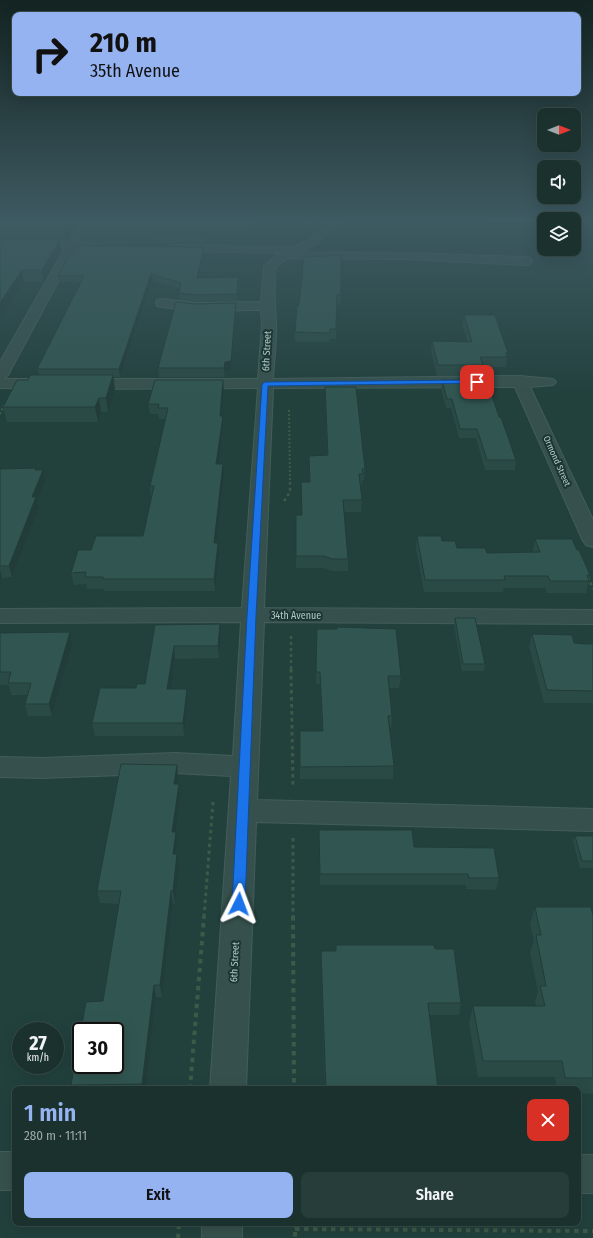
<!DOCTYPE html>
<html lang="en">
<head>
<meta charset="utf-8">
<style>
	:root { --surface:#1a312e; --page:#273d3a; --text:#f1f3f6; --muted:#9fa9aa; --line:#384c4a; --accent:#95b2f1 }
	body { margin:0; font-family:"Fira Sans Condensed",sans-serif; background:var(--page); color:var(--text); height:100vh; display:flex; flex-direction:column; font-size:15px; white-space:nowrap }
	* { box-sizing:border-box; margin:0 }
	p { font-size:13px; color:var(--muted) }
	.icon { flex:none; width:22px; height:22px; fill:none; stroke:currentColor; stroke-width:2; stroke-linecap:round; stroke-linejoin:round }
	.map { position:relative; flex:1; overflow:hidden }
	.drawer { position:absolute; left:12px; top:1086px; width:569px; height:140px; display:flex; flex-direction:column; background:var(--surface); border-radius:8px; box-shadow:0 4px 16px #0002,0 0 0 1px var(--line) }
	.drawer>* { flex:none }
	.hud { position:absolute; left:12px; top:12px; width:569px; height:84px; border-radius:8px; box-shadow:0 4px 16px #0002,0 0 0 1px var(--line); background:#95b2f1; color:#111; overflow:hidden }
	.needle { width:26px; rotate:90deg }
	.controls { position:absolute; left:537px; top:108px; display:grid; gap:8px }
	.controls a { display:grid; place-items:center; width:44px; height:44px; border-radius:8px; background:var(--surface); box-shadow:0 4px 16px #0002,0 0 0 1px var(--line); font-size:20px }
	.speed { position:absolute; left:12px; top:1022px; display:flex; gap:8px; font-size:20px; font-weight:700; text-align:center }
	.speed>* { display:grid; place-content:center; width:52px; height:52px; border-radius:50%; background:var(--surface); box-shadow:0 4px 16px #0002,0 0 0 1px var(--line); line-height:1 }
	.speed small { font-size:10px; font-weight:400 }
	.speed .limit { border:2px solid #111; border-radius:6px; background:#fff; color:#111 }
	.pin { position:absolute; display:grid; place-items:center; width:34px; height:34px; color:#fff; margin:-17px; border-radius:8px; box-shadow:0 2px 6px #0006 }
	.me { position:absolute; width:44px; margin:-22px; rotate:3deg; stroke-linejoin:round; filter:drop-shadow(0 0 3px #0008) }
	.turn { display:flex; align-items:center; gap:14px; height:84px; padding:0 12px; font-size:18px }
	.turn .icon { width:52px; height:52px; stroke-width:2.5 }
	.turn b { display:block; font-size:28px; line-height:34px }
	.round { display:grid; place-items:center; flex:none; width:42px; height:42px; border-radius:8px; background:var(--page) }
	.summary { display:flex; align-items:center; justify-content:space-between; height:68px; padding:0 12px }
	h1 { font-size:24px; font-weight:600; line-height:30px; color:var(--accent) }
	.button { display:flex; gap:8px; margin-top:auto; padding:8px 12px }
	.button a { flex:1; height:46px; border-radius:8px; background:var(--accent); color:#111; font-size:16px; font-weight:600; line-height:46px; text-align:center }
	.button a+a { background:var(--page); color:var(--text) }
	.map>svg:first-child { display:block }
	.green { fill:#244230 }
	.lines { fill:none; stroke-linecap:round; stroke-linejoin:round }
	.minor-casing { stroke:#435d5a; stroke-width:2 }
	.path-far3 { stroke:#3d5a48; stroke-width:2; stroke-dasharray:2 2; stroke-linecap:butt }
	.path-far2 { stroke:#3d5a48; stroke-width:2.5; stroke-dasharray:3 3; stroke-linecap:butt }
	.path-far1 { stroke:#3d5a48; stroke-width:3; stroke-dasharray:3.5 3.5; stroke-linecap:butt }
	.path { stroke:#3d5a48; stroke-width:4; stroke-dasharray:4.5 4.5; stroke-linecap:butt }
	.minor { fill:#36514d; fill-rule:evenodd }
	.wall { fill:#2a4a46 }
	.shaded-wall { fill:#223c39 }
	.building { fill:#315651; stroke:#223c39; fill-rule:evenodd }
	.route { fill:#1a73e8; stroke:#114b97 }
	.labels { text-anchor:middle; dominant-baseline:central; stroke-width:4; stroke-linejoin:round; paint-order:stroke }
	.far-street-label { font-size:9px; fill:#b3cbc9; stroke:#1b3633 }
	.street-label { font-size:10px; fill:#b3cbc9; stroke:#1b3633 }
</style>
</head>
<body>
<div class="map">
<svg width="593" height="1238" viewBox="0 0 593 1238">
	<rect width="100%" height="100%" fill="#22413d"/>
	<!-- green -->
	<polygon class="green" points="480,222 544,222 544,227 489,227"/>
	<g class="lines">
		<!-- minor casing -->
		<g class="minor-casing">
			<g id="minor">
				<polygon points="80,222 90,222 79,243 107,245 109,247 107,249 103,250 75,250 8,375 4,379 45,379 50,381 53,384 50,387 45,389 0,388 0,362 64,250 0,249 0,243 68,243"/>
				<path d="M331 222H342L316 244 301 252 405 253 526 257 530 258 532 261 530 264 526 265 405 259 288 258 276 267C273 286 275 304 276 323 277 341 274 360 273 379L520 376 553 379 556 382 553 385 530 387 593 520V547L586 545 583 541 515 387 273 388 264 608 593 610V624L264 622 257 800 593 809V831L256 822 246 1089H210L231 776 175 773 42 778 0 777V757L42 758 175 753 233 756 241 622 0 623V609L242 608 258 388 85 389 80 387 77 384 80 381 85 379H258L262 323 261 310 197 311 162 307 157 306 156 303 157 300 162 299 197 303 261 302 264 266 279 253 174 251 170 250 168 248 170 246 174 245 293 247 308 240Z"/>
				<rect x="0" y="1152" width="15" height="38"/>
				<rect x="578" y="1155" width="15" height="38"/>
				<rect x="202" y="1223" width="40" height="15"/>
			</g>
		</g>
		<!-- path-far3 -->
		<g class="path-far3">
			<polyline points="289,410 290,480"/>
			<polyline points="0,414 4,405"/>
		</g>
		<!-- path-far2 -->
		<g class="path-far2">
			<polyline points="284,501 290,492 290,479"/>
			<polyline points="588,577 593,589"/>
			<polyline points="291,636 291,670"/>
		</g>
		<!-- path-far1 -->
		<g class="path-far1">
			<polyline points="291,669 293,787"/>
			<polyline points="293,838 293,917"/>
			<polyline points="204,917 213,802"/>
		</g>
		<!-- path -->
		<g class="path">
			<polyline points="293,916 294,1089"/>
			<polyline points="190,1089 204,916"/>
			<polyline points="295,1223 295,1238"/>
			<polyline points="295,1229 593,1231"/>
			<polyline points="178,1238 179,1223"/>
		</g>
		<!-- minor -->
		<use href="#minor" class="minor"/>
	</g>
	<!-- wall -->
	<g class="wall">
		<polygon points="0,222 78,222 66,242 60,242 61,251 44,282 24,282 0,321"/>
		<polygon points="253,222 252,236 207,236 206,244 81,243 80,231"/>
		<polygon points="290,222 311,222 308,224"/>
		<polygon points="204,247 204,253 199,278 238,277 238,284 237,301 197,302 179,299 179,293 180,289 152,281 120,377 114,377 115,390 108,412 101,412 98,422 7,422 3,407 28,380 39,375 37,369 81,282 59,282 58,276"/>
		<polygon points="304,257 341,295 341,304 337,304 336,339 330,339 330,342 295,342 295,332 299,305"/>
		<polygon points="236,312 231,370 225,372 225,377 159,377 158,368"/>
		<polygon points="464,315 508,353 506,367 483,367 482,375 437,376 431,351 432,341 468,342 462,325"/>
		<polygon points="442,380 499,417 516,460 515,470 485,470 476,438 459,438 451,408 446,408 441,389"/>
		<polygon points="325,387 365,469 364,480 362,480 362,485 360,485 362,500 361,512 344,512 348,559 348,571 332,571 323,568 296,568 296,515 302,515 301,482 309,482 309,456 327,455 325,398"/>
		<polygon points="224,390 221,416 223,426 218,464 223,464 224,475 216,543 219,555 215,591 105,591 104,589 87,589 86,584 74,585 71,573 91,550 143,536 151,498 150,486 165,419 159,419 158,414 150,414 148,404"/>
		<polygon points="0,469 36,470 45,481 37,502 39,508 12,577 2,578 0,583"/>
		<polygon points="417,536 442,541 457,548 487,553 533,552 533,551 535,539 577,550 590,575 589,579 589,581 586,593 547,593 545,588 504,588 503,592 424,592 416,548"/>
		<polygon points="455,618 485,664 484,671 462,671 454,625"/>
		<polygon points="155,625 221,637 219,658 175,659 170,689 187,689 188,702 184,736 95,736 92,723 136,688 145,684"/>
		<polygon points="317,629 401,676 399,688 389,688 392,716 391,728 390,728 394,766 393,779 300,779 300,731 322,731 320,684 316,684"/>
		<polygon points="0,633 72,645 52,716 28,716 25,704 27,695 11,695 9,685 0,685"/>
		<polygon points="532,634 574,643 584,644 593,644 593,703 544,703 529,646"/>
		<polygon points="177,765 178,777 177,784 179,784 180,797 175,832 177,844 176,854 179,867 175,904 173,904 162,997 156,997 146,1089 73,1089 71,1085 103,1001 119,904 100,903 97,891"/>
		<polygon points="319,830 499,878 496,890 466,889 466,885 320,885"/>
		<polygon points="575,836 593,836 593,868 580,868 573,842"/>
		<polygon points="535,907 593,915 593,1094 578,1093 578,1089 557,1089 555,1077 478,1077 469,1023 473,1006 536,1006 535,1002 538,992 530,952 534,941 530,924"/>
		<polygon points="336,945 435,949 461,1003 459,1015 430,1015 438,1089 325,1089 321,963 321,951 336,951"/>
	</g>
	<!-- shaded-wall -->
	<g class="shaded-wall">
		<polygon points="70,222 78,222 66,242 64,230"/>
		<polygon points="252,222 253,222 252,236"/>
		<polygon points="207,224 207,236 206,244 205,232"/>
		<polygon points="60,239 61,251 44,282 42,270"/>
		<polygon points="204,247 204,253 197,285 197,278"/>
		<polygon points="22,270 24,282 0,321 0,303"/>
		<polygon points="151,274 152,281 120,377 119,369"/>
		<polygon points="238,277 238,284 237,301 237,294"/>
		<polygon points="236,303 236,312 231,370 225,372 225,377 224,368 225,362"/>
		<polygon points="113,375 115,390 108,412 106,398"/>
		<polygon points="223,380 224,390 220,426 220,416"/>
		<polygon points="99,398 101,412 98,422 95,407"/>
		<polygon points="223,416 223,426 217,475 216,464"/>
		<polygon points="223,464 224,475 215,555 214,543"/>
		<polygon points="43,470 45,481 37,502 39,508 12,577 9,566 32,497"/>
		<polygon points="218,543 219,555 215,591 214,579"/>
		<polygon points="0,570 2,578 0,583"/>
		<polygon points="220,624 221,637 219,658 218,646"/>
		<polygon points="70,632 72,645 52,716 49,704"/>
		<polygon points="174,646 175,659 169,702 167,689"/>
		<polygon points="187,689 188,702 184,736 183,723"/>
		<polygon points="177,765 178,777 176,797 174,784"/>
		<polygon points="179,784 180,797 174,844 172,832"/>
		<polygon points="176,832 177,844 175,867 173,854"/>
		<polygon points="177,854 179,867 175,904 173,891"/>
		<polygon points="171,891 173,904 162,997 160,985"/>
		<polygon points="154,985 156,997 146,1089 144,1089 142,1084"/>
	</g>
	<!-- building -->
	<g class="building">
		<polygon points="0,222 70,222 64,230 0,230"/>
		<polygon points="84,222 252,222 252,224 207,224 205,232 80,231"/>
		<polygon points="0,239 60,239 42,270 22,270 0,303"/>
		<polygon points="75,245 204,247 197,278 238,277 237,294 197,295 179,293 181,283 151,274 119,369 37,369 84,276 58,276"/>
		<polygon points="341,255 341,295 337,295 336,329 330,329 330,333 295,332 297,306 299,305 304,257"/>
		<polygon points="176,302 196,304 236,303 231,361 225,362 224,368 158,368"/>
		<polygon points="464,315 495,315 508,353 506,353 507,357 480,357 483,365 438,365 432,341 472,342"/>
		<polygon points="30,375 113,375 106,398 99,398 95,407 3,407 17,380 28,380"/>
		<polygon points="155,380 223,380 220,416 223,416 216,464 223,464 214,543 218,543 214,579 103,579 103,577 85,577 86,572 71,573 78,550 91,550 96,536 143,536 154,486 150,486 168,408 158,408 159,404 148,404"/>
		<polygon points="442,380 487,380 499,417 501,417 516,460 487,460 477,429 460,429 452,399 447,399"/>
		<polygon points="325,387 356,387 365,469 362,469 363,474 359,474 362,500 343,500 348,559 332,559 324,556 296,556 296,515 302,515 301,482 310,482 309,456 328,455"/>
		<polygon points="36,468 35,470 43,470 32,497 36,497 9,566 0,566 0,469"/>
		<polygon points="417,536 441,536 442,541 455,541 457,548 485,548 487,553 540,552 535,539 572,539 577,550 579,550 590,575 587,575 589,581 550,581 548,576 504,576 505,580 425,580"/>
		<polygon points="455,618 475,618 485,664 463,664"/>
		<polygon points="220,624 218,646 174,646 167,689 187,689 183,723 92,723 100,688 136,688 137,684 145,684 155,625"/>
		<polygon points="337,627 396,629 401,676 388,676 392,716 388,716 394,766 300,767 300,731 323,731 320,672 316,672 317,629 337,629"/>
		<polygon points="70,632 49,704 25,704 31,683 8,683 11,672 0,672 0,633"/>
		<polygon points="532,634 572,635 574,643 584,644 593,644 593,691 547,690"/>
		<path d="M121 764 177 765 174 784H179L172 832H176L173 854H177L173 891H171L160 985H154L142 1084 71 1085 86 1002 103 1001 121 891H97ZM81 1031H115V1065H81Z"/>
		<polygon points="319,830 412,830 414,847 494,848 499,878 469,878 468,874 320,874"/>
		<polygon points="575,836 593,836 593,861 582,861"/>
		<polygon points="535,907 591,907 593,915 593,1078 565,1078 562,1061 483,1061 473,1006 545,1006 540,986 546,986 536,935 541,935"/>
		<polygon points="336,945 434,945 435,949 454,949 461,1003 428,1003 438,1089 326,1089 321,951 336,951"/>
	</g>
	<!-- sky -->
	<linearGradient id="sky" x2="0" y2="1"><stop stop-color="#132422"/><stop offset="0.56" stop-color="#3e5a62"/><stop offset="1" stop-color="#3e5a62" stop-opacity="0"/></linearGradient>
	<rect width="593" height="395" fill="url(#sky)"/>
	<!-- route -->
	<polygon class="route" points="477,380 479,380 479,383 268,386 256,616 245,904 243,907 239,909 234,907 232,904 247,616 262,384 265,382"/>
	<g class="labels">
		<!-- far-street labels -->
		<g class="far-street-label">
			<text transform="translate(557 461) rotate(66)">Ormond Street</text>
		</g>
		<!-- street labels -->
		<g class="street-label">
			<text transform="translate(267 351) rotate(-87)">6th Street</text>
			<text x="296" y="616">34th Avenue</text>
			<text transform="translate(235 962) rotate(-87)">6th Street</text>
		</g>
	</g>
</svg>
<div class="controls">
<a><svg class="needle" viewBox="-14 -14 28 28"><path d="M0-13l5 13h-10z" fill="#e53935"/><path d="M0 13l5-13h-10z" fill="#9fa9aa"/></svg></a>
<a><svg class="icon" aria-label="sound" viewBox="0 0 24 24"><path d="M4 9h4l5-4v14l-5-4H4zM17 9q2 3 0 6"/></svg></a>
<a><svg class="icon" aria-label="layers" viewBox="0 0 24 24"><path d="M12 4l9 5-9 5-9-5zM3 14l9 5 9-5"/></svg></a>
</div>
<div class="speed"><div>27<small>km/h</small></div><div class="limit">30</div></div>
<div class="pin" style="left:477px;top:382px;background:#d93025"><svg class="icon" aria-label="arrive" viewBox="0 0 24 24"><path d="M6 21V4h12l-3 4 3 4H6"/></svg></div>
<svg class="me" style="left:239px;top:904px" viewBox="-20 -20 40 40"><path d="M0-17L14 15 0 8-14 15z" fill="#1a73e8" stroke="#fff" stroke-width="4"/></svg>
<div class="hud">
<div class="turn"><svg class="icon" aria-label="right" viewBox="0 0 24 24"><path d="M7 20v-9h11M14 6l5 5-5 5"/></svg><div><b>210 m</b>35th Avenue</div></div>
</div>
<section class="drawer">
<div class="summary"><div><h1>1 min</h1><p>280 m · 11:11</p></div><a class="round" style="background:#d93025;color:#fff"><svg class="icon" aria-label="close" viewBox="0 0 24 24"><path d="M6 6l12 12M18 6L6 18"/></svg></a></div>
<div class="button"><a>Exit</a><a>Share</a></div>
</section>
</div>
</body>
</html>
